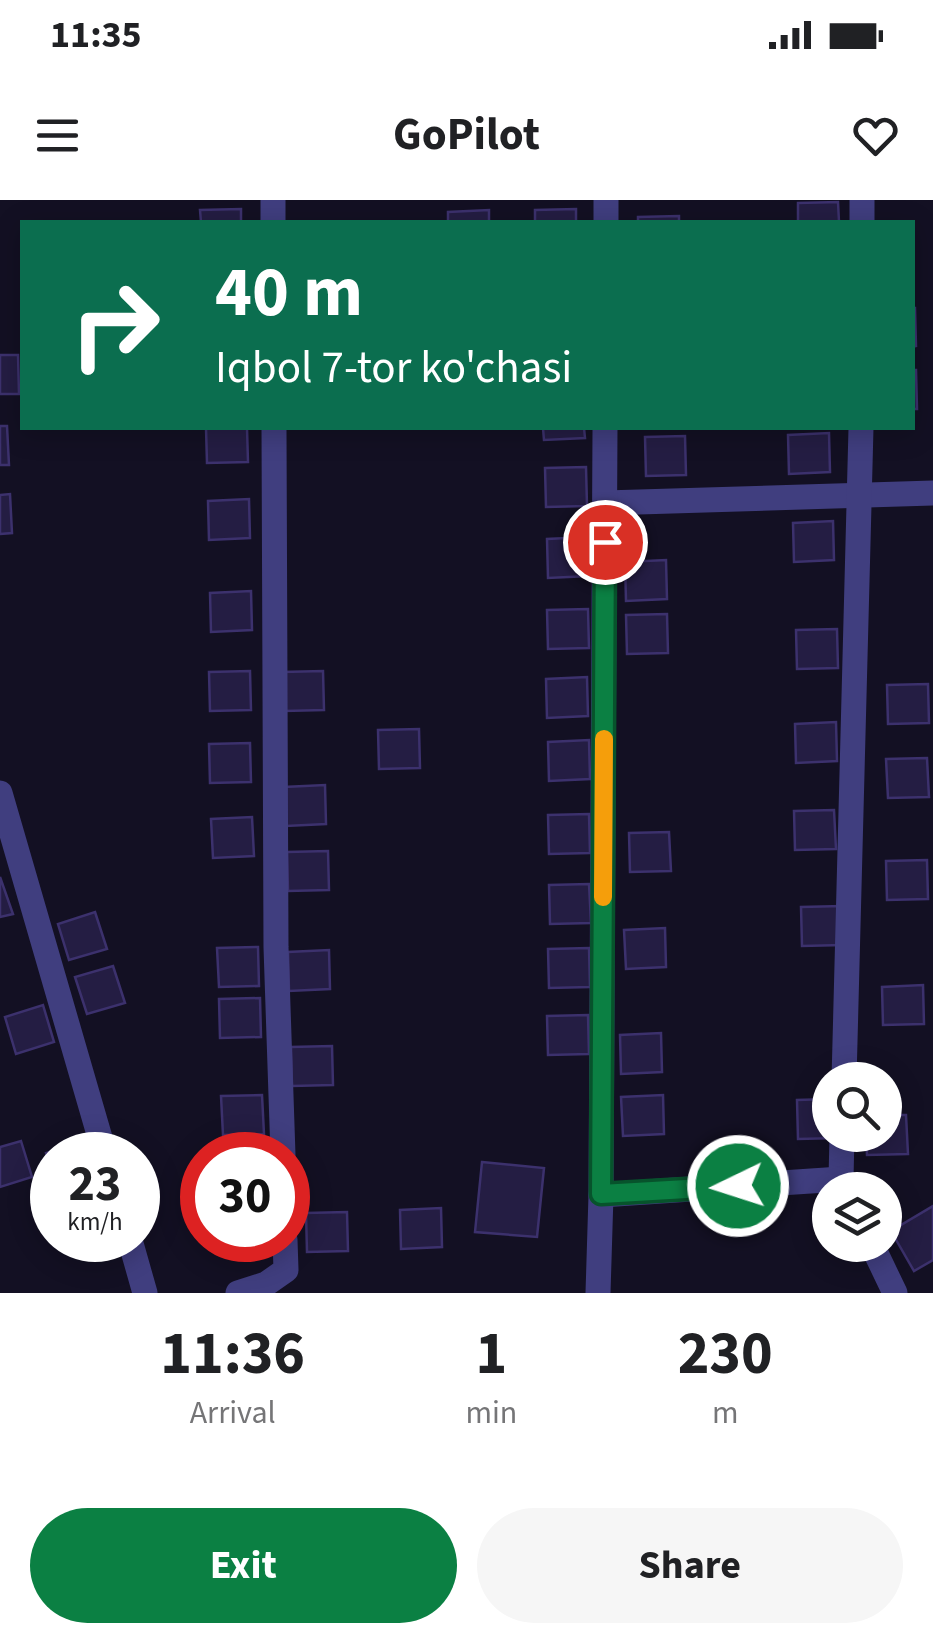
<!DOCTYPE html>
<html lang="en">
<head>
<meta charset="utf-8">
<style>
	:root { --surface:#fff; --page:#f6f6f6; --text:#202124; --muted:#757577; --accent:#0b8043 }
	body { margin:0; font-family:"Source Sans 3",sans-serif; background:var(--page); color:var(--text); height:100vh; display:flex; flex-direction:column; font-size:38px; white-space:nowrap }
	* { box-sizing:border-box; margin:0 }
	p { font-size:32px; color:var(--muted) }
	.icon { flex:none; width:55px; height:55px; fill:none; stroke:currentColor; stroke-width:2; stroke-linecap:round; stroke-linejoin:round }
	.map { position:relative; height:1093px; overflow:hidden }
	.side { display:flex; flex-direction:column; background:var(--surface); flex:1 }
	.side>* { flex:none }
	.guide { position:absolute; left:20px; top:20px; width:895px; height:210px; border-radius:0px; box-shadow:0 5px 25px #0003; background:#0b6e4f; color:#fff; overflow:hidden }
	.buttons { position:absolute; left:812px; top:862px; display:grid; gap:20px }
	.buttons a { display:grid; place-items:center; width:90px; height:90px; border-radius:50%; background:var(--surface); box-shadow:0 5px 25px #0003; font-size:50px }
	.speed { position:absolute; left:30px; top:932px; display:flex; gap:20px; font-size:50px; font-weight:700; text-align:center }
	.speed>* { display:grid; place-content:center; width:130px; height:130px; border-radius:50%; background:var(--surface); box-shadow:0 5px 25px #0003; line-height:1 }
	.speed small { font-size:25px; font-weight:400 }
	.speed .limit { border:15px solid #d22; background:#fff; color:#111 }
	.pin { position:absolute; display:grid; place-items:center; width:85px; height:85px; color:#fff; margin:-42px; border:5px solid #fff; border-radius:50%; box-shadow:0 2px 10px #0007 }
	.me { position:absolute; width:110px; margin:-55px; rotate:266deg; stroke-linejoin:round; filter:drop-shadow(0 0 8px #0008) }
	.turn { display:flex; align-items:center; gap:35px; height:210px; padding:0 30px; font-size:45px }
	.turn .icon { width:130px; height:130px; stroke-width:2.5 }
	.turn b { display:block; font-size:70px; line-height:85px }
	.eta { display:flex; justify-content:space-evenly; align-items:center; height:170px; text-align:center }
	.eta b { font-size:60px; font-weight:700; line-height:70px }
	.primary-button { display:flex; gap:20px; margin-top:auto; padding:20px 30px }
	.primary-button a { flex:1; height:115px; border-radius:60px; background:var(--accent); color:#fff; font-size:40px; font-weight:700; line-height:115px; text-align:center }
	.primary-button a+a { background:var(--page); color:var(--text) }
	.status { display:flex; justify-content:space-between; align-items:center; height:70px; padding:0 50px; background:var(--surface); direction:ltr }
	.status svg { height:28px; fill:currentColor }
	header { display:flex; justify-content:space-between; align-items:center; height:130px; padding:0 30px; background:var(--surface); font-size:45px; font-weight:700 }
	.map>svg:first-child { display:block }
	.building { fill:#241d43; stroke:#3c316d; stroke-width:2.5 }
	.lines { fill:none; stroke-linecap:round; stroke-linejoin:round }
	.street { stroke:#403e7f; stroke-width:25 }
	.route-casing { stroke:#07532c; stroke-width:25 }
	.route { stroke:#0b8043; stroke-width:18 }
	.slow { stroke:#f59e0b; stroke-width:18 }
</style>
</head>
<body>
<div class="status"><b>11:35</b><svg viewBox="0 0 49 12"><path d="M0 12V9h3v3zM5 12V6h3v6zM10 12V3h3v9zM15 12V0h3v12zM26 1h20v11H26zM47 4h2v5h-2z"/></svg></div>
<header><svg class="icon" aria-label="menu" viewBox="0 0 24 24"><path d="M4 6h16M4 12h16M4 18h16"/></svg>GoPilot<svg class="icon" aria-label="heart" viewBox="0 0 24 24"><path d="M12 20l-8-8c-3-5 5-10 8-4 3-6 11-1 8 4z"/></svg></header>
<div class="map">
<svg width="933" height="1093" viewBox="0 0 933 1093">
	<rect width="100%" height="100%" fill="#131023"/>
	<!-- building -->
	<g class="building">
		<polygon points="838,2 839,22 798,22 798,3"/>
		<polygon points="241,9 241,22 201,22 200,10"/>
		<polygon points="576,9 576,22 535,22 535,10"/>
		<polygon points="489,10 489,22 448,22 448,12"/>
		<polygon points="679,16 679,22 638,22 638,17"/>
		<polygon points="912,108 915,108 916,146 912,147"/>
		<polygon points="0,155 18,155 19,194 0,194"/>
		<polygon points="912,170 916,170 917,209 912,209"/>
		<polygon points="0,226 7,226 9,265 0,265"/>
		<polygon points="206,228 247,228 248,262 207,263"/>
		<polygon points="543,228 584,228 585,238 544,240"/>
		<polygon points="829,233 830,272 789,274 788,235"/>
		<polygon points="685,236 686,275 646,276 645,237"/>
		<polygon points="586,267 587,306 546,307 545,268"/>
		<polygon points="10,294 12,333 0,334 0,295"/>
		<polygon points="249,299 250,338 209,340 208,301"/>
		<polygon points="833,321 834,360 794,362 793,323"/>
		<polygon points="588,337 589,376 548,378 547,339"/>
		<polygon points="666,360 667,399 626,401 625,362"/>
		<polygon points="251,391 252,430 211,432 210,393"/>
		<polygon points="588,409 589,448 548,449 547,410"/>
		<polygon points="667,414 668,453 627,454 626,415"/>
		<polygon points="837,429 838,468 797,469 796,430"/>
		<polygon points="250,471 251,510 210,511 209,472"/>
		<polygon points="323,471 324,510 284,511 282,472"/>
		<polygon points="587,477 588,516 547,518 546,479"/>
		<polygon points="928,484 929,523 888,524 887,485"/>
		<polygon points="836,522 837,561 796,563 795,524"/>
		<polygon points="419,529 420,568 379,569 378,530"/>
		<polygon points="589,540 590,579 549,581 548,542"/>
		<polygon points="250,543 251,582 210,583 209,544"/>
		<polygon points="927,558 929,597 888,598 886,559"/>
		<polygon points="325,585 326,624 286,626 284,587"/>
		<polygon points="834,610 836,649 795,650 794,611"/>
		<polygon points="589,614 590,653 549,654 548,615"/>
		<polygon points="252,617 254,656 213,658 211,619"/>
		<polygon points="669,632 671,671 630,672 629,633"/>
		<polygon points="328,651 329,690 288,691 287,652"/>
		<polygon points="927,660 928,699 887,700 886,661"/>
		<polygon points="0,677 13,714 0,717"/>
		<polygon points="589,684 591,723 550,724 549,685"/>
		<polygon points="842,706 843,745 802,746 801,707"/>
		<polygon points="95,712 107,749 69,760 58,724"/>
		<polygon points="665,728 666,767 626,769 624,730"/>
		<polygon points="258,747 259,786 219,787 217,748"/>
		<polygon points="589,748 590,787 549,788 548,749"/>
		<polygon points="329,750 330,789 289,791 288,752"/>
		<polygon points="113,766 125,803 87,814 75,777"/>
		<polygon points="923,785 924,824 883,825 882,787"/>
		<polygon points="260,798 261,837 220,838 219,799"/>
		<polygon points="43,805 54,842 16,854 5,817"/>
		<polygon points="588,815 589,854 548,855 547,816"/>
		<polygon points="661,833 662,872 621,874 620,835"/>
		<polygon points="332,846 333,885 292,886 291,847"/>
		<polygon points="262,895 264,934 223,935 221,896"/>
		<polygon points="663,895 664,934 623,936 621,897"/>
		<polygon points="830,899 830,935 839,938 798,939 797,900"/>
		<polygon points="885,915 906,915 908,954 867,955 866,935 885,935"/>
		<polygon points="21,941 32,977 0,987 0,947"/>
		<polygon points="84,941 88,955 52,955 52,975 46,953"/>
		<polygon points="482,962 544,968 537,1037 475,1032"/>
		<polygon points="933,1006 933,1060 914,1071 891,1031"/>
		<polygon points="441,1008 442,1047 401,1049 400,1010"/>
		<polygon points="347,1012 348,1051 307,1052 306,1013"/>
	</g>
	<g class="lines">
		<!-- street -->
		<g class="street">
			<polyline points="273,0 273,22"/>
			<polyline points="606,22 606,0"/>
			<polyline points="862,22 862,0"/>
			<polyline points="274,228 276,747 283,955"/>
			<polyline points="605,303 933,293"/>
			<polyline points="0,593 105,955"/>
			<polyline points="844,880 861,228"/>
			<polyline points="842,935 841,979 846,990"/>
			<polyline points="601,995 841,979"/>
			<polyline points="130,1040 145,1093"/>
			<polyline points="872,1045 895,1093"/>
			<polyline points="238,1093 266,1084 286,1070 285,1040"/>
			<polyline points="598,1093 601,995 605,228"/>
		</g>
	</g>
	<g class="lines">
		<!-- route casing -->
		<g class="route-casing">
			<polyline id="route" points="605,342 601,994 738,986"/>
		</g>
		<!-- route -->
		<use href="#route" class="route"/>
		<!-- slow -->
		<polyline class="slow" points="603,697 604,539"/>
	</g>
</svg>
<div class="buttons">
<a><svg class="icon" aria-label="search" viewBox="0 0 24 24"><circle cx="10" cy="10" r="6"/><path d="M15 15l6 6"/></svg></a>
<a><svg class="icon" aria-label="layers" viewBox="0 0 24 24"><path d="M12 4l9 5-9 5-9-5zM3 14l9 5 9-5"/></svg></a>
</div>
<div class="speed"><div>23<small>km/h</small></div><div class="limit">30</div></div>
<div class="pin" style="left:605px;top:342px;background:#d93025"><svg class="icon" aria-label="arrive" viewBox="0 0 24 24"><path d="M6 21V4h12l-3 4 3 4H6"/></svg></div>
<svg class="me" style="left:738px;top:986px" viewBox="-20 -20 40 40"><circle r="17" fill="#0b8043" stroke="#fff" stroke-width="3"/><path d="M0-11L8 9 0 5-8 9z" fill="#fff"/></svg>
<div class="guide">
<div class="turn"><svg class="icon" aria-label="right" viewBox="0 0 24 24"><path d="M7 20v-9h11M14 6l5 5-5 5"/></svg><div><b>40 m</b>Iqbol 7-tor ko'chasi</div></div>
</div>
</div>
<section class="side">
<div class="eta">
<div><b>11:36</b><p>Arrival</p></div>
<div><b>1</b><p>min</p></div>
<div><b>230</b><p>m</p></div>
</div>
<div class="primary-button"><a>Exit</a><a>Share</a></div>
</section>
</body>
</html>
